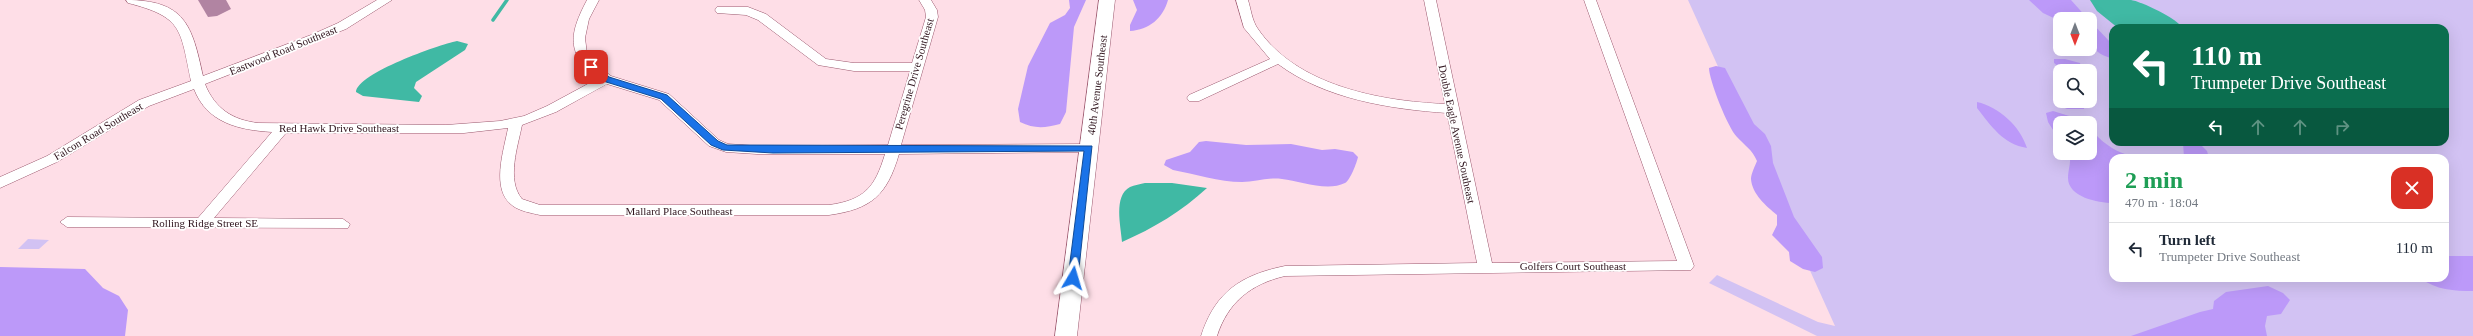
<!DOCTYPE html>
<html lang="en">
<head>
<meta charset="utf-8">
<style>
	:root { --surface:#fff; --page:#f2f2f3; --text:#1f2937; --muted:#747a83; --line:#e0e1e3 }
	body { margin:0; font-family:"Times New Roman",serif; background:var(--page); color:var(--text); height:100vh; display:flex; flex-direction:column; font-size:15px; white-space:nowrap }
	* { box-sizing:border-box; margin:0 }
	p { font-size:13px; color:var(--muted) }
	.icon { flex:none; width:22px; height:22px; fill:none; stroke:currentColor; stroke-width:2; stroke-linecap:round; stroke-linejoin:round }
	.map { position:relative; flex:1; overflow:hidden }
	.details { position:absolute; left:2109px; top:154px; width:340px; height:128px; display:flex; flex-direction:column; background:var(--surface); border-radius:12px; box-shadow:0 4px 16px #0002 }
	.details>* { flex:none }
	.guide { position:absolute; left:2109px; top:24px; width:340px; height:122px; border-radius:12px; box-shadow:0 4px 16px #0002; background:#0b6e4f; color:#fff; overflow:hidden }
	.needle { width:26px; rotate:180deg }
	.controls { position:absolute; left:2053px; top:12px; display:grid; gap:8px }
	.controls a { display:grid; place-items:center; width:44px; height:44px; border-radius:8px; background:var(--surface); box-shadow:0 4px 16px #0002; font-size:20px }
	.pin { position:absolute; display:grid; place-items:center; width:34px; height:34px; color:#fff; margin:-17px; border-radius:8px; box-shadow:0 2px 6px #0006 }
	.me { position:absolute; width:44px; margin:-22px; rotate:7deg; stroke-linejoin:round; filter:drop-shadow(0 0 3px #0008) }
	.turn { display:flex; align-items:center; gap:14px; height:84px; padding:0 16px; font-size:18px }
	.turn .icon { width:52px; height:52px; stroke-width:2.5 }
	.turn b { display:block; font-size:28px; line-height:34px }
	.lanes { display:flex; align-items:center; height:38px; padding:0 16px; background:#0003; justify-content:center; gap:20px; direction:ltr }
	.lanes .off { opacity:.35 }
	.round { display:grid; place-items:center; flex:none; width:42px; height:42px; border-radius:12px; background:var(--page) }
	.summary { display:flex; align-items:center; justify-content:space-between; height:68px; padding:0 16px }
	h1 { font-size:24px; font-weight:800; line-height:30px; color:#1e9e55 }
	ul { padding:0; list-style:none }
	li { display:flex; align-items:center; gap:12px; height:52px; padding:0 16px; border-top:1px solid var(--line) }
	li div { flex:1 }
	li b { display:block; font-size:15px }
	li em { font-style:normal }
	.map>svg:first-child { display:block }
	.green { fill:#d2c2f3; fill-rule:evenodd }
	.forest { fill:#bc99f9 }
	.water { fill:#40b9a4 }
	.lines { fill:none; stroke-linecap:round; stroke-linejoin:round }
	.stream { stroke:#40b9a4; stroke-width:3.5 }
	.street-casing { stroke:#9a576d; stroke-width:1 }
	.secondary-casing { stroke:#9a576d; stroke-width:1 }
	.street { fill:#fff; fill-rule:evenodd }
	.secondary { fill:#fff; fill-rule:evenodd }
	.shaded-wall { fill:#b184a2 }
	.route { fill:#1a73e8; stroke:#114b97 }
	.labels { text-anchor:middle; dominant-baseline:central; stroke-width:3.5; stroke-linejoin:round; paint-order:stroke }
	.street-label { font-size:11px; fill:#31161f; stroke:#fff }
</style>
</head>
<body>
<div class="map">
<svg width="2473" height="336" viewBox="0 0 2473 336">
	<rect width="100%" height="100%" fill="#fedee7"/>
	<!-- green -->
	<g class="green">
		<path d="M1688 0H2473V336H1817L1709 283 1717 275 1818 322 1835 326ZM2060 19H2090V49H2060ZM2113 28H2445V142H2113ZM2060 71H2090V101H2060ZM2060 123H2090V153H2060ZM2113 158H2445V278H2113Z"/>
		<polygon points="28,239 49,240 39,249 18,249"/>
	</g>
	<!-- forest -->
	<g class="forest">
		<path d="M1069 0H1086L1074 27 1066 112 1060 124C1045 128 1034 129 1020 122L1018 109 1028 66 1050 23 1065 15 1070 8Z"/>
		<path d="M1133 0H1168C1163 18 1149 30 1130 31V25L1137 10Z"/>
		<polygon points="2029,0 2071,0 2088,19 2060,19 2060,21 2043,13"/>
		<path d="M2090 21 2112 44V58C2091 54 2090 41 2090 21Z"/>
		<polygon points="2054,59 2065,59 2080,63 2082,71 2064,71 2054,63"/>
		<path d="M1716 66 1725 68 1754 124 1765 134 1771 146 1773 163 1794 217 1822 257 1823 268 1815 272 1803 269 1790 261 1789 252 1772 235 1777 225V215C1766 206 1752 194 1751 179 1751 174 1755 166 1757 161 1752 149 1745 146 1737 137 1728 128 1709 80 1709 68Z"/>
		<polygon points="2060,74 2060,101 2084,101 2084,109 2067,109 2057,104 2055,83"/>
		<path d="M1977 102C1999 107 2020 126 2027 148 2003 144 1992 127 1977 108Z"/>
		<polygon points="2053,111 2079,119 2085,123 2060,123 2060,141 2048,122 2046,113"/>
		<path d="M2090 127C2093 129 2095 134 2098 137 2109 148 2122 154 2137 158H2113V203C2098 203 2068 197 2068 178 2068 169 2072 161 2069 153H2090Z"/>
		<path d="M1206 141 1246 145 1291 144 1322 150 1335 149 1353 152 1358 157C1357 162 1350 181 1345 183 1327 192 1300 181 1282 179 1268 177 1255 182 1242 182 1219 182 1195 174 1173 170L1164 165 1166 160 1190 152 1199 142Z"/>
		<polygon points="2183,142 2198,142 2207,151 2209,158 2184,158"/>
		<path d="M2448 256H2473V291C2454 291 2436 290 2420 278H2445V258Z"/>
		<polygon points="0,267 85,269 103,288 119,296 128,310 125,336 0,336"/>
		<polygon points="2268,286 2283,293 2290,300 2281,314 2267,316 2265,326 2267,336 2131,336 2200,312 2213,309 2214,301 2226,292"/>
	</g>
	<!-- water -->
	<g class="water">
		<path d="M2090 0C2103 0 2117 0 2131 0 2140 1 2179 19 2182 28H2118L2097 11Z"/>
		<path d="M457 41 468 44 465 50 416 82 414 88 422 96 419 102 363 96 356 92C358 73 438 45 457 41Z"/>
		<path d="M1145 183H1172L1207 188C1182 211 1154 228 1122 242 1121 226 1113 196 1130 187 1134 185 1141 184 1145 183Z"/>
	</g>
	<g class="lines">
		<!-- stream -->
		<polyline class="stream" points="493,20 507,0"/>
		<!-- street casing -->
		<g class="street-casing">
			<g id="street">
				<path d="M126 0C185 0 192 25 203 76L311 35 338 23 377 0H392L346 29 205 84C215 109 233 120 258 123L446 125 500 121 524 116 547 106 597 79C566 53 569 34 587 0H599L589 19 585 38 587 54 596 64 611 76 669 94 719 140 728 144 757 146 888 145 910 71H854L818 65 758 20 746 15 717 13 715 10 717 7H748L766 14 826 59 854 63H912L926 17 925 10 919 0H931L937 10 938 17 901 145 1089 144 1096 148 1089 152 899 154C887 195 872 209 829 215H540C531 213 520 211 513 206 490 190 504 150 508 128L464 133H286L214 218 343 219 350 224 348 228 67 227 60 222 67 217 198 218 272 132C239 130 207 123 194 89L149 106 57 162 0 188V177L47 156 139 100 191 81C180 29 183 17 128 3ZM607 84 659 100 709 146 726 152 757 154H885C875 187 865 200 829 205H540L522 199C506 180 518 146 522 125L556 112Z"/>
				<path d="M1236 0H1248C1251 9 1252 21 1258 29 1297 86 1380 101 1445 104L1424 0H1436L1492 263 1677 261 1584 0H1596L1694 266 1691 270 1285 276C1251 284 1228 302 1217 336H1201C1215 292 1241 275 1285 266L1477 263 1447 113C1390 109 1325 99 1278 64L1199 101H1189L1187 98 1189 95 1270 59 1244 28Z"/>
			</g>
		</g>
		<!-- secondary casing -->
		<g class="secondary-casing">
			<polygon id="secondary" points="1099,0 1115,0 1077,336 1055,336"/>
		</g>
		<!-- street -->
		<use href="#street" class="street"/>
		<!-- secondary -->
		<use href="#secondary" class="secondary"/>
	</g>
	<!-- shaded-wall -->
	<polygon class="shaded-wall" points="198,0 226,0 231,9 217,16 208,17"/>
	<!-- route -->
	<polygon class="route" points="588,65 594,65 609,77 667,95 718,141 727,145 1092,146 1078,278 1073,282 1068,278 1084,151 773,153 723,150 711,145 661,99 603,81 588,69"/>
	<g class="labels">
		<!-- street labels -->
		<g class="street-label">
			<text transform="translate(283 50) rotate(-22)">Eastwood Road Southeast</text>
			<text transform="translate(914 74) rotate(-74)">Peregrine Drive Southeast</text>
			<text transform="translate(1097 85) rotate(-83)">40th Avenue Southeast</text>
			<text x="339" y="128">Red Hawk Drive Southeast</text>
			<text transform="translate(98 131) rotate(-31)">Falcon Road Southeast</text>
			<text transform="translate(1457 134) rotate(78)">Double Eagle Avenue Southeast</text>
			<text x="679" y="211">Mallard Place Southeast</text>
			<text x="205" y="223">Rolling Ridge Street SE</text>
			<text x="1573" y="266">Golfers Court Southeast</text>
		</g>
	</g>
</svg>
<div class="controls">
<a><svg class="needle" viewBox="-14 -14 28 28"><path d="M0-13l5 13h-10z" fill="#e53935"/><path d="M0 13l5-13h-10z" fill="#747a83"/></svg></a>
<a><svg class="icon" aria-label="search" viewBox="0 0 24 24"><circle cx="10" cy="10" r="6"/><path d="M15 15l6 6"/></svg></a>
<a><svg class="icon" aria-label="layers" viewBox="0 0 24 24"><path d="M12 4l9 5-9 5-9-5zM3 14l9 5 9-5"/></svg></a>
</div>
<div class="pin" style="left:591px;top:67px;background:#d93025"><svg class="icon" aria-label="arrive" viewBox="0 0 24 24"><path d="M6 21V4h12l-3 4 3 4H6"/></svg></div>
<svg class="me" style="left:1073px;top:278px" viewBox="-20 -20 40 40"><path d="M0-17L14 15 0 8-14 15z" fill="#1a73e8" stroke="#fff" stroke-width="4"/></svg>
<div class="guide">
<div class="turn"><svg class="icon" aria-label="left" viewBox="0 0 24 24"><path d="M17 20v-9H6M10 6l-5 5 5 5"/></svg><div><b>110 m</b>Trumpeter Drive Southeast</div></div>
<div class="lanes"><svg class="icon" aria-label="left" viewBox="0 0 24 24"><path d="M17 20v-9H6M10 6l-5 5 5 5"/></svg><svg class="icon off" aria-label="ahead" viewBox="0 0 24 24"><path d="M12 20V5M6 11l6-6 6 6"/></svg><svg class="icon off" aria-label="ahead" viewBox="0 0 24 24"><path d="M12 20V5M6 11l6-6 6 6"/></svg><svg class="icon off" aria-label="right" viewBox="0 0 24 24"><path d="M7 20v-9h11M14 6l5 5-5 5"/></svg></div>
</div>
<section class="details">
<div class="summary"><div><h1>2 min</h1><p>470 m · 18:04</p></div><a class="round" style="background:#d93025;color:#fff"><svg class="icon" aria-label="close" viewBox="0 0 24 24"><path d="M6 6l12 12M18 6L6 18"/></svg></a></div>
<ul>
<li><svg class="icon" aria-label="left" viewBox="0 0 24 24"><path d="M17 20v-9H6M10 6l-5 5 5 5"/></svg><div><b>Turn left</b><p>Trumpeter Drive Southeast</p></div><em>110 m</em></li>
</ul>
</section>
</div>
</body>
</html>
